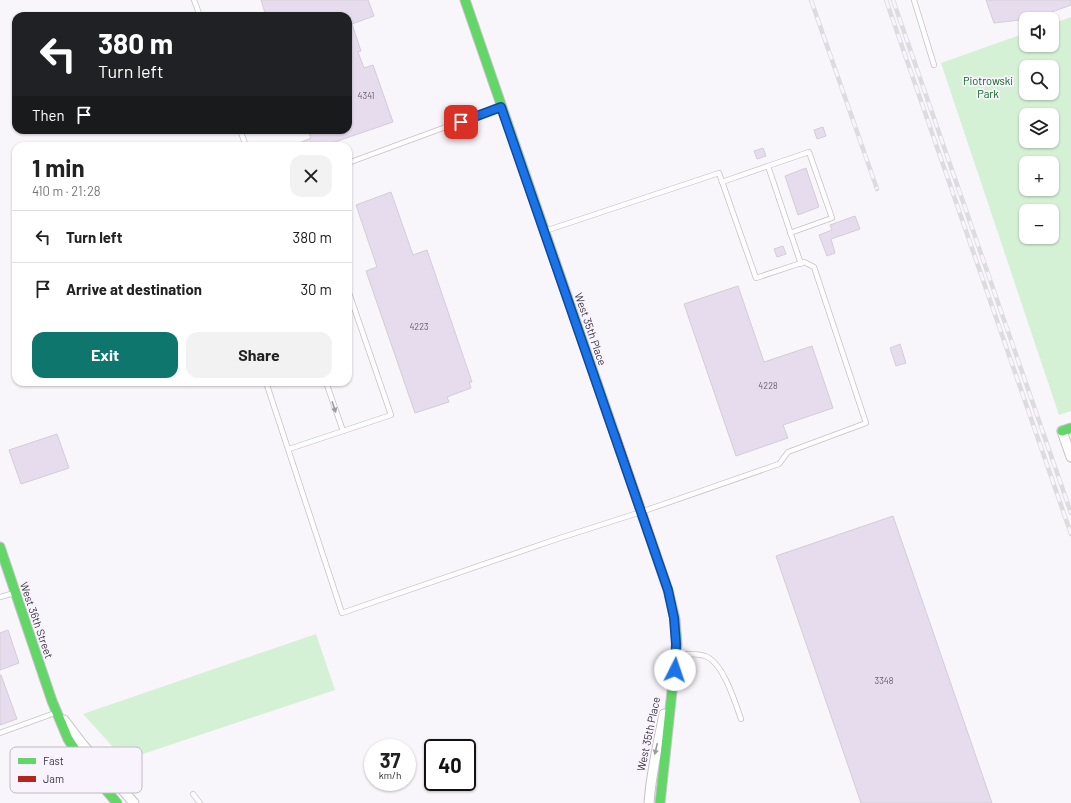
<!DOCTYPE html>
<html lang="en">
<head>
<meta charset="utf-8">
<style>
	:root { --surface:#fff; --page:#f2f2f2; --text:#222; --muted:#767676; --line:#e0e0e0; --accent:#0f766e }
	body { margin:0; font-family:Barlow,sans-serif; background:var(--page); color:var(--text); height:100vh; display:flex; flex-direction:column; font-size:15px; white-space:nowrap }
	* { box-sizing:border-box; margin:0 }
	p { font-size:13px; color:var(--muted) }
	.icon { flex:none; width:22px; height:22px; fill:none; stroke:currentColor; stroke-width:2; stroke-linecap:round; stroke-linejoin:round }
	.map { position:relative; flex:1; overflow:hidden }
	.drawer { position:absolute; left:12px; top:142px; width:340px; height:244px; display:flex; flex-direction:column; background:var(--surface); border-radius:12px; box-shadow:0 1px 3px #0004 }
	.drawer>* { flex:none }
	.banner { position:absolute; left:12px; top:12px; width:340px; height:122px; border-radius:12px; box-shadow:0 1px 3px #0004; background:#202124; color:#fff; overflow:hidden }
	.buttons { position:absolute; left:1019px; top:12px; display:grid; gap:8px }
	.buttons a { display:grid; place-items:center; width:40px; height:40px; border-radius:8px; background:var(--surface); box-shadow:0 1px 3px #0004; font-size:20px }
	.speed { position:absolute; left:364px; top:739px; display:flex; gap:8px; font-size:20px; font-weight:700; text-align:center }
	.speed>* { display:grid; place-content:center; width:52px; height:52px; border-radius:50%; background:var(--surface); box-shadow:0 1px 3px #0004; line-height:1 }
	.speed small { font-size:10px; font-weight:400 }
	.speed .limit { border:2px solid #111; border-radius:6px; background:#fff; color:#111 }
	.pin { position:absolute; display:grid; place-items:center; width:34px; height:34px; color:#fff; margin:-17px; border-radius:8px; box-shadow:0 2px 6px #0006 }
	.me { position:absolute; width:44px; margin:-22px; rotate:4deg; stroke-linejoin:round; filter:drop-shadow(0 0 3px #0008) }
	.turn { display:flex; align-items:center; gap:14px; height:84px; padding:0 20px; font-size:18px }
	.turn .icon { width:52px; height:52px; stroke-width:2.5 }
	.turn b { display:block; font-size:28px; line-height:34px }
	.then { display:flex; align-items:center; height:38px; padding:0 20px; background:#0003; gap:8px; font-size:15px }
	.round { display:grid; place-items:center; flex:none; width:42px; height:42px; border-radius:12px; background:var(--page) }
	.headline { display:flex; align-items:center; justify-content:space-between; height:68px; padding:0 20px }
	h1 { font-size:24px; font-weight:700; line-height:30px }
	.action { display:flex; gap:8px; margin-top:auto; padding:8px 20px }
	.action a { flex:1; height:46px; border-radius:12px; background:var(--accent); color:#fff; font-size:16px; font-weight:700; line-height:46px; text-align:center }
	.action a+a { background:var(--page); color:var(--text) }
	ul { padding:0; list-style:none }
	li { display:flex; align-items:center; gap:12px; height:52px; padding:0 20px; border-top:1px solid var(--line) }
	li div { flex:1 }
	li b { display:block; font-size:15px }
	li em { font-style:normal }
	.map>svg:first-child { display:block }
	.green { fill:#d4f1d6; fill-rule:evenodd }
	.building { fill:#e6dced; stroke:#d3ced6 }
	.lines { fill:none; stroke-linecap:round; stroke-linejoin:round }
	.lane-casing { stroke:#c6c2c9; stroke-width:6 }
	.street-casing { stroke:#c6c2c9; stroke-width:11 }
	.fast-casing { stroke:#c6c2c9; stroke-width:11 }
	.jam-casing { stroke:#c6c2c9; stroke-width:11 }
	.lane { stroke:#fefefe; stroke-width:4.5 }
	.street { stroke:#fefefe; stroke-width:9 }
	.fast { stroke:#63d668; stroke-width:9 }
	.jam { stroke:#b3261e; stroke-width:9 }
	.rail-casing { stroke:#dcdbdd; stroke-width:4.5 }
	.rail { stroke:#f9f3fd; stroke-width:3; stroke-dasharray:9; stroke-linecap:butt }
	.oneway { fill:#9c9a9e }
	.route-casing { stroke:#114b97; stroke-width:10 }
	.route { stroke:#1a73e8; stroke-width:7 }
	.labels { text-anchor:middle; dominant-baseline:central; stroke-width:3.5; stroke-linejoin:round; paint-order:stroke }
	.number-label { font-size:9px; fill:#655f6a }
	.park-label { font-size:11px; fill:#0b671f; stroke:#f9f3fd }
	.street-label { font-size:11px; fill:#3a353f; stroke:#f9f3fd }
	.key { fill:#f9f3fd; stroke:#c0bac4; stroke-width:1 }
	.key-label { font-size:11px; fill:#3a353f }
</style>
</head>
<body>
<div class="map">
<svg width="1071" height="803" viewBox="0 0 1071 803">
	<rect width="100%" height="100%" fill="#f8f5fb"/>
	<!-- green -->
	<g class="green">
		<path d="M1071 17V411L1059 415 941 63 1026 33V45H1052V24ZM1026 67H1052V93H1026ZM1026 115H1052V141H1026ZM1026 163H1052V189H1026ZM1026 211H1052V237H1026Z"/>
		<polygon points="316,634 335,690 125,760 83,714"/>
	</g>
	<!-- building -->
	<g class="building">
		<polygon points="261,0 368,0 374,16 352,24 361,51 358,52 364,68 373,65 393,122 323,146 292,146 311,138 308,130 348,130 348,16 266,16"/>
		<polygon points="986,0 1071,0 1071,5 1038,17 1019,18 1020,20 994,23"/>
		<polygon points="823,127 826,136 817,139 814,130"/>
		<polygon points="763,148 766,156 757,159 754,151"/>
		<polygon points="806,168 819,207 798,215 785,176"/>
		<polygon points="391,192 413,255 427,250 472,382 469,382 471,388 447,397 449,402 415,413 366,271 377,267 356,205"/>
		<polygon points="855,216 860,229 831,239 835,253 827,256 819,235 832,230 830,225"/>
		<polygon points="783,246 786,254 777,257 774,249"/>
		<polygon points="738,286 764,362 812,346 833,408 783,425 788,438 736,456 684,304"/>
		<polygon points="900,344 906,363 896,366 890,348"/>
		<polygon points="57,434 69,468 21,484 9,450"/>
		<polygon points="893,516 992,803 861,803 776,556"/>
		<polygon points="8,630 19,663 0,670 0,633"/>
		<polygon points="0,675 1,675 17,719 0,725"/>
	</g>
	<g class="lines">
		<!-- lane casing -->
		<g class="lane-casing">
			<g id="lane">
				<polyline points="194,0 200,16"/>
				<polyline points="914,0 934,65"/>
				<polyline points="240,130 246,146"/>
				<polyline points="348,163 500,107"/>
				<polyline points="768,166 809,152 832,218 790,233"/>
				<polyline points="722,182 768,166 801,264"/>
				<polyline points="266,382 342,613 557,539 641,512 779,464 788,452 866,423 814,267 804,262 756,278 719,173 545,231"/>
				<polyline points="326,382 343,431"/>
				<polyline points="289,449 391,415 348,290"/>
				<polyline points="0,597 14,593"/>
				<path d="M678 654C686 654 697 653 705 656 723 662 735 702 741 719"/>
				<polyline points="0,733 55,713"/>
				<polyline points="193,794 200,803"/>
			</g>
		</g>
		<!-- street casing -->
		<g class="street-casing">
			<g id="street">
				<polyline points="1062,431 1071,457"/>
				<polyline points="64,720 83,745 134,803"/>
				<path d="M649 803C651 773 658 744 664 714"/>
			</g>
		</g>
		<!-- fast casing -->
		<g class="fast-casing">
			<g id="fast">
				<polyline points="465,0 615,435"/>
				<polyline points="1062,431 1071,428"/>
				<polyline points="0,547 52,701 68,739 84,764 117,803"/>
				<polyline points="655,552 668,590 675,619 677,644 660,803"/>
			</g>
		</g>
		<!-- jam casing -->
		<g class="jam-casing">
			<polyline id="jam" points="615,435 655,552"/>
		</g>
		<!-- lane -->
		<use href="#lane" class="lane"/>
		<!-- street -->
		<use href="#street" class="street"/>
		<!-- fast -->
		<use href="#fast" class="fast"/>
		<!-- jam -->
		<use href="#jam" class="jam"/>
		<!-- rail casing -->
		<g class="rail-casing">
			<g id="rail">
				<polyline points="811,0 877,189"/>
				<polyline points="886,0 1071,534"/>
				<polyline points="893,0 1071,513"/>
			</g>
		</g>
		<!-- rail -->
		<use href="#rail" class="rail"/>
	</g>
	<!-- one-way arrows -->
	<defs><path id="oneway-solid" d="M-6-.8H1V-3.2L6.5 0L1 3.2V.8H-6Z"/></defs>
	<g class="oneway">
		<use href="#oneway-solid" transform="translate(334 407) rotate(71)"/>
		<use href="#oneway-solid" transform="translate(656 749) rotate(103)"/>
	</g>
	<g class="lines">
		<!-- route casing -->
		<g class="route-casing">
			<polyline id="route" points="461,122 501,107 668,590 674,618 676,644 675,670"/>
		</g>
		<!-- route -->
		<use href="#route" class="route"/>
	</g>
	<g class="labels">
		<!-- number labels -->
		<g class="number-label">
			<text x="366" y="95">4341</text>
			<text x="419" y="326">4223</text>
			<text x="768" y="385">4228</text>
			<text x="884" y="680">3348</text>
		</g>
		<!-- park labels -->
		<g class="park-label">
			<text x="988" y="80">Piotrowski<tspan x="988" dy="13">Park</tspan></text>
		</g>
		<!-- street labels -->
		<g class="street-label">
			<text transform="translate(591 329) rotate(71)">West 35th Place</text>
			<text transform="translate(37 620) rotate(71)">West 36th Street</text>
			<text transform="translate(648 734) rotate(-78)">West 35th Place</text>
		</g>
	</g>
	<!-- legend -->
	<rect x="10" y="747" width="132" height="46" rx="6" class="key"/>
	<rect x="18" y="758" width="18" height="6" fill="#63d668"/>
	<rect x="18" y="776" width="18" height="6" fill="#b3261e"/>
	<g class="key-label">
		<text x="43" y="765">Fast</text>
		<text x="43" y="783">Jam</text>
	</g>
</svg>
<div class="buttons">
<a><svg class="icon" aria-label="sound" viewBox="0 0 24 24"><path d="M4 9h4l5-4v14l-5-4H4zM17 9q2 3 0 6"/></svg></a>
<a><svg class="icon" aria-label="search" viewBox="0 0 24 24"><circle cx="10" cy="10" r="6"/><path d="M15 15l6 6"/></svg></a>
<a><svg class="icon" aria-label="layers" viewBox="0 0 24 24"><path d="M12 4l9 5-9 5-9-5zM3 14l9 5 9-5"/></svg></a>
<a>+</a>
<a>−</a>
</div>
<div class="speed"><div>37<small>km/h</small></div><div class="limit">40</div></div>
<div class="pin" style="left:461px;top:122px;background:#d93025"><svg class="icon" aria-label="arrive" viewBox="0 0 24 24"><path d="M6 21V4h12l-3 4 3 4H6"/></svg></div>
<svg class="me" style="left:675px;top:670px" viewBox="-20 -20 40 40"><circle r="19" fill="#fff"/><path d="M0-13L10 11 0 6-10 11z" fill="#1a73e8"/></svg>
<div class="banner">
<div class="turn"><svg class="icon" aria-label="left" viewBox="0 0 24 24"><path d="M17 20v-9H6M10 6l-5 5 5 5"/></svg><div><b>380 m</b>Turn left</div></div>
<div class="then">Then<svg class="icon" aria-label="arrive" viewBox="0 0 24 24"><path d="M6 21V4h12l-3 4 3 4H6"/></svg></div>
</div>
<section class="drawer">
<div class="headline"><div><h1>1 min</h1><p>410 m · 21:28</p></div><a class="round"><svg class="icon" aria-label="close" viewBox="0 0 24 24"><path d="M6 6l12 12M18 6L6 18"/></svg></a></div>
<ul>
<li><svg class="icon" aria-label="left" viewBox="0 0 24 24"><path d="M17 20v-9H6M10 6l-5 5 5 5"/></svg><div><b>Turn left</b></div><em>380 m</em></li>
<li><svg class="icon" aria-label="arrive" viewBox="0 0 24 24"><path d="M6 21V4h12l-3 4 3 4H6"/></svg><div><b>Arrive at destination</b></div><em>30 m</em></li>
</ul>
<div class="action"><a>Exit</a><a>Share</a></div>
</section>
</div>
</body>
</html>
